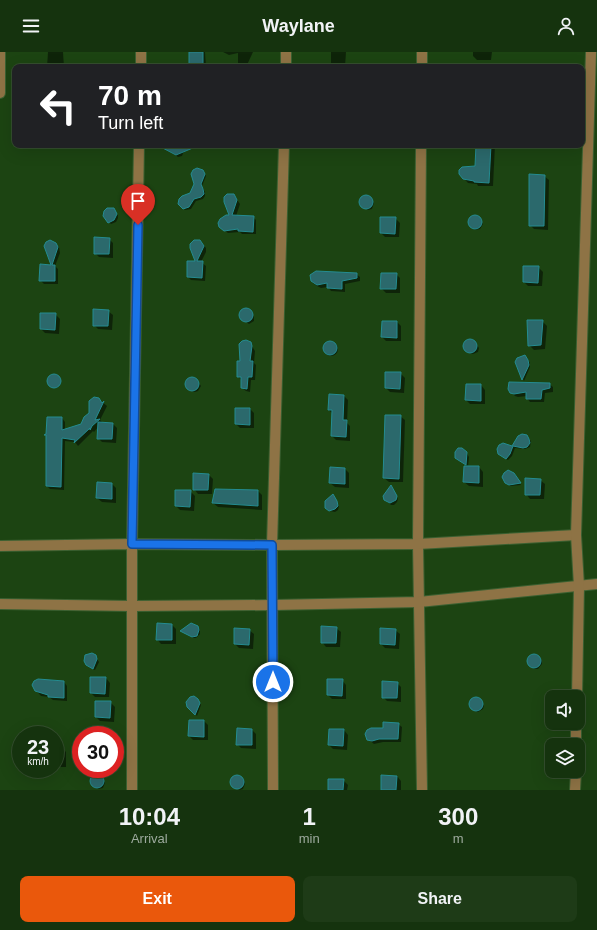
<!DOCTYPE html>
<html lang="en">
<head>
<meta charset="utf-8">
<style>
	:root { --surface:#15330e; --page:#1e3b17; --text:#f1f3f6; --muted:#9daa9e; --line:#344e2e; --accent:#ea580c }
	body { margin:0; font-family:Arial,sans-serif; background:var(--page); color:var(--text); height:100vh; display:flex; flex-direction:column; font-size:15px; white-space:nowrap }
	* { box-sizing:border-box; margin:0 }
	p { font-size:13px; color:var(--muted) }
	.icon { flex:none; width:22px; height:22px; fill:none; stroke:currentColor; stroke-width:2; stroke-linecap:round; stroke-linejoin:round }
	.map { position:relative; height:738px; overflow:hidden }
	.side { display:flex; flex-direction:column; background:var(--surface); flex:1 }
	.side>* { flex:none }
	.top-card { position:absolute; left:12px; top:12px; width:573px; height:84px; border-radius:8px; box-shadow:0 4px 16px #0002,0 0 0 1px var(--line); background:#202124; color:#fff; overflow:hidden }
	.fabs { position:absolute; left:545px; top:638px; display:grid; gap:8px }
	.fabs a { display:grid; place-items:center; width:40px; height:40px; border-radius:8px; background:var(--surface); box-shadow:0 4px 16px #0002,0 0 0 1px var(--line); font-size:20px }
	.speed { position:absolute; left:12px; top:674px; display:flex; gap:8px; font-size:20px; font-weight:700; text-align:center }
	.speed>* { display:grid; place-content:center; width:52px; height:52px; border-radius:50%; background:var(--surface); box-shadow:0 4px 16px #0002,0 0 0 1px var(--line); line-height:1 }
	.speed small { font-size:10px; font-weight:400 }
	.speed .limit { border:6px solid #d22; background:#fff; color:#111 }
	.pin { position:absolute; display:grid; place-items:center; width:34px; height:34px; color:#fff; margin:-41px -17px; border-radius:50% 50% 50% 0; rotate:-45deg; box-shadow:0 0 4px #0007 }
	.pin .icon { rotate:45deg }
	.me { position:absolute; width:44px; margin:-22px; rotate:0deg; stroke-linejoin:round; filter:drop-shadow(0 0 3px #0008) }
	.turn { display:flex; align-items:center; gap:14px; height:84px; padding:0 20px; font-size:18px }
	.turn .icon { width:52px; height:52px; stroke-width:2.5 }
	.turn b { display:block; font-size:28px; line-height:34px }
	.eta { display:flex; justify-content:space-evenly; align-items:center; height:68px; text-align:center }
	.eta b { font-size:24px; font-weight:800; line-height:28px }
	.action { display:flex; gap:8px; margin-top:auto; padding:8px 20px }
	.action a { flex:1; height:46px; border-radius:8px; background:var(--accent); color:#fff; font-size:16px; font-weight:800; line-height:46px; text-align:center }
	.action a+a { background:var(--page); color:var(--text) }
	header { display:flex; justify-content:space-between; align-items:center; height:52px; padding:0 20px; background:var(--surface); font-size:18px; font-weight:800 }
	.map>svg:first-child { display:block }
	.shadow { fill:#0007 }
	.building { fill:#2b696c; stroke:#248c91 }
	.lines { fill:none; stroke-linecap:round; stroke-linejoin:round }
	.minor-casing { stroke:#3b6031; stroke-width:12 }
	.minor { stroke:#8e7345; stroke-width:10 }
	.route-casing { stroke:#114b97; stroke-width:10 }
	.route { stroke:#1a73e8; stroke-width:7 }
</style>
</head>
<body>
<header><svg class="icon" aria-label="menu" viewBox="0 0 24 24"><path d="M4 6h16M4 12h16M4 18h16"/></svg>Waylane<svg class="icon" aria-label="person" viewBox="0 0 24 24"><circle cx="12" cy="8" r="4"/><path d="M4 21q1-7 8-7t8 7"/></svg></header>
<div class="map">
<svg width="597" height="738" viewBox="0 0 597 738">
	<rect width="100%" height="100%" fill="#1c4412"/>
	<!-- shadow -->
	<g class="shadow">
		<polygon points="48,0 63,0 64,15 47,15"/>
		<polygon points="190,0 205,0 206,15 190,15"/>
		<polygon points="223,0 253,0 247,13 252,13 254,15 238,15 238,1 229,3"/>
		<polygon points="331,0 346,0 345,15 331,15"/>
		<polygon points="473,0 492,0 491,8 477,8 473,4"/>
		<polygon points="46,93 57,93 52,96"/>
		<polygon points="172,93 181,93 184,99 182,104 178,105 173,101 170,98"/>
		<polygon points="210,93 223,93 211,96 209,94"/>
		<polygon points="477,93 495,93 493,134 478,134 477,132 468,131 460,122 476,115"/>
		<polygon points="203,119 206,124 202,134 205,140 205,144 203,147 196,149 191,157 185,158 179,151 190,142"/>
		<polygon points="544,124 549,128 548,178 534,177 530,173"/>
		<polygon points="365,144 372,148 374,151 372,157 368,158 362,154 360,149 361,146"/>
		<polygon points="235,145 240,152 236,164 253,165 256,168 256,182 242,182 240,180 228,181 220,175 230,164"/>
		<polygon points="111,157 118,163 118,166 116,170 111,172 109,170"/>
		<polygon points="472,165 476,165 481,169 483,172 480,177 475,178 470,173 469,168"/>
		<polygon points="395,166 400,171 399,185 385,185 381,181"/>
		<polygon points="109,187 113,191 113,206 99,205 95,201"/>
		<polygon points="200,189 206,196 206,200 201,210 206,214 205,229 191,228 188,225 197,210"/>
		<polygon points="56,192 59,195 60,201 55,214 58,217 58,232 44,232 40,228 52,214 45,197"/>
		<polygon points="538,215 543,220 542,234 528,234 524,230"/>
		<polygon points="356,222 360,225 360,229 345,232 345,240 331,239 328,235 321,236 317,234 313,231 311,225"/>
		<polygon points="396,222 400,226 400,241 386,241 381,236"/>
		<polygon points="244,258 247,258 251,259 254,265 254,269 249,272 241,266 241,263"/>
		<polygon points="108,259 113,263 112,278 98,277 94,273"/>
		<polygon points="55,262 60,267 59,282 45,281 41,277"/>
		<polygon points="542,269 547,274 545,297 534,298 529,293"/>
		<polygon points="397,270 401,274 401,289 386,289 382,285"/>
		<polygon points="470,288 475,290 479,296 478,300 473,302 469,301 465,295 465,292"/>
		<circle cx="331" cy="297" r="7"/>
		<polygon points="250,291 255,299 254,311 256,313 255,328 251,328 250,340 246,339 242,336 241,328 238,324 241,310"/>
		<polygon points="527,306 530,311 530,315 524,329 516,312"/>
		<polygon points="400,321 405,326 404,341 390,340 386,336"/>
		<circle cx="55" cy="330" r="6"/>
		<polygon points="191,326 199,331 201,334 198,339 195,340 191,339 187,333 188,328"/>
		<polygon points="549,332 553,335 553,340 545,341 544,350 530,350 527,346 527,344 518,345 515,344 511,340"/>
		<polygon points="481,333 485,338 485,352 470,352 466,348"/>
		<polygon points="344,344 348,348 347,371 350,374 350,389 336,388 332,384 332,361 329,358"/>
		<polygon points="100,348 107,354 100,368 103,371 113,372 117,376 116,391 102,390 98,386 99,374 94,380 93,379 78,394 75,390 65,389 64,438 50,437 47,434 47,385 46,383 62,366 65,370 65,378 81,373"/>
		<polygon points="236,357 250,357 254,361 254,376 240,376 236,372"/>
		<polygon points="400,364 405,368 403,430 389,430 384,426"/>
		<polygon points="526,384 531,389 530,395 525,397 515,396 512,404 508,408 503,405 513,395 519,385"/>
		<polygon points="466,400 469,405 468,414 457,407"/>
		<polygon points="479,415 483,420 483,435 469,434 464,430"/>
		<polygon points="345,417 349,421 349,436 335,435 330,431"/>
		<polygon points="209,423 213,427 212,442 198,442 194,437"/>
		<polygon points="514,423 521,433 510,434 504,427"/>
		<polygon points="540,428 545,432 544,447 530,447 526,442"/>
		<polygon points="98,431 112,432 116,436 116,451 102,450 97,446"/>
		<polygon points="392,436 398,447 397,450 394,453 391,453 384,446"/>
		<polygon points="215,438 258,439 262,443 262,458 218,455 213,451"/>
		<polygon points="190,439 195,444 194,459 180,458 176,454"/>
		<polygon points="333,443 339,454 338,458 335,460 330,459 328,457"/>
		<polygon points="172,573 176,577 176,592 161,592 157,587"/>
		<polygon points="198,575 200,578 200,582 196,586 193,586 183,580"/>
		<polygon points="336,576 341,580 340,595 326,595 322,590"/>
		<polygon points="249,578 254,582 253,597 239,596 235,592"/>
		<polygon points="395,578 400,582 399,597 385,596 381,592"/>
		<polygon points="533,603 537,604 542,609 542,612 538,617 534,617 528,610 530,605"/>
		<polygon points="95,604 99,610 95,618 89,615"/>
		<polygon points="106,626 110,631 109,645 95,645 91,641"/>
		<polygon points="342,628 346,633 346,647 332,647 328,643"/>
		<polygon points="64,630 67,634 67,649 53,648 49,645 41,644 33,635"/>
		<polygon points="397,631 401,635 401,650 387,649 383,645"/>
		<polygon points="475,646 479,647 484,654 483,657 478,660 475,659 470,653 471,649"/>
		<polygon points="198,648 201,653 197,664 187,652"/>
		<polygon points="110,650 115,655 114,670 100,669 96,665"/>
		<polygon points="204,669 208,673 208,688 193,688 189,684"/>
		<polygon points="398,672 402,675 401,690 383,690 374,692 367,686"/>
		<polygon points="252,678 256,682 256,697 241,696 237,692"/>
		<polygon points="344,678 348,683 347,698 333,697 329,693"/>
		<polygon points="55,696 62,696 66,700 66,715 55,715"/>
		<polygon points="96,723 100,723 105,731 103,736 99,737 95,736 91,730 93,724"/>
		<polygon points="238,724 244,728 245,732 243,737 240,738 232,733 232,727 234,725"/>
		<polygon points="397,724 401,729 401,738 382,738"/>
		<polygon points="343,728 348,733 347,738 329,738"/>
	</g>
	<!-- building -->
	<g class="building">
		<rect x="189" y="0" width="14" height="15"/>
		<polygon points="157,93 200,93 176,103"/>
		<polygon points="476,93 491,93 489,131 474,130 474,129 463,127 459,122 459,118 462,115 475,114"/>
		<polygon points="197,116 203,118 205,122 201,132 203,137 204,142 201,145 194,147 189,155 183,157 178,152 179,147 182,144 190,141 194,132 191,122 193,118"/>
		<polygon points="529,122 545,123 544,174 529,174"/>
		<polygon points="227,142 234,142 237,148 232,163 254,164 253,180 238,179 238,177 224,179 219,175 218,171 220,167 226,163 229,163 224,150 224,145"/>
		<circle cx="366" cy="150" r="7"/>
		<polygon points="107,156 114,156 117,162 114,168 108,171 103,164 104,159"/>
		<circle cx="475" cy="170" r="7"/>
		<polygon points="380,165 396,165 395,182 380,181"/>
		<polygon points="94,185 110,186 109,202 94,202"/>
		<polygon points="50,188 56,191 58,195 52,213 55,213 55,229 39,229 40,212 51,213 44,194 46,190"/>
		<polygon points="194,188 200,188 204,194 197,209 203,209 202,226 187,225 187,209 195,209 190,196 190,192"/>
		<polygon points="523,214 539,214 538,231 523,230"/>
		<polygon points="316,219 357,221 357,226 342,229 342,237 327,236 327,231 317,233 311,229 310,223"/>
		<polygon points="381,221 397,221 396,237 380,237"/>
		<circle cx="246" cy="263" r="7"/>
		<polygon points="93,257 109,258 108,274 93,274"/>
		<polygon points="40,261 56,261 55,278 40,277"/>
		<polygon points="527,268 543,268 541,293 528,294"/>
		<polygon points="382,269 397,269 397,286 381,285"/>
		<circle cx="470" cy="294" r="7"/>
		<polygon points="246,288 251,290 252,294 250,309 253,309 252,325 248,325 247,337 241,336 241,325 237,325 237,309 240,309 239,292 242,289"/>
		<circle cx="330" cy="296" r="7"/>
		<polygon points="525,303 528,308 529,313 522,328 515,310 517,306"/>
		<polygon points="385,320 401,320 400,337 385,336"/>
		<circle cx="54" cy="329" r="7"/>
		<circle cx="192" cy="332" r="7"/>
		<polygon points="509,330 550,331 550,336 542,338 541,347 526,347 526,340 514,342 510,341 508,337"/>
		<polygon points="466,332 481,332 481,349 465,348"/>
		<polygon points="329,342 344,343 343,368 347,368 346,385 331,384 332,358 328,358"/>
		<polygon points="94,345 99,346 102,351 104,349 95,368 100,367 92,374 90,378 90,376 74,391 75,388 62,386 61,435 46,434 46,383 44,383 46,382 47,365 62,365 62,378 81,372 84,365 89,361 89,349"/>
		<polygon points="235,356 250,356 250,373 235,372"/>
		<polygon points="385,363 401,363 399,427 383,426"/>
		<polygon points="98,370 113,371 112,387 97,387"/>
		<polygon points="522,382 527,383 529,387 530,391 527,395 523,396 513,394 510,402 506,407 498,402 497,397 499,393 503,391 512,394 518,384"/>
		<polygon points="458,396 462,396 467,400 466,413 455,406 455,400"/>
		<polygon points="464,414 479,414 479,431 463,430"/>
		<polygon points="330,415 345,416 345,432 329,431"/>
		<polygon points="508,418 514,421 521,431 509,433 505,431 502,425 504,421"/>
		<polygon points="193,421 209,422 208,438 193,438"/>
		<polygon points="525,426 541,427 540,443 525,443"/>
		<polygon points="97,430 112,431 112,447 96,446"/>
		<polygon points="391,433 397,444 396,448 390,451 384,448 383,444"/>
		<polygon points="215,437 258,438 258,454 212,451"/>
		<polygon points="175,438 191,438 190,455 175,454"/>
		<polygon points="333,442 337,449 338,454 335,457 329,459 325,456 325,449"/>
		<polygon points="157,571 172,572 172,588 156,588"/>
		<polygon points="191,571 198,574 199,578 197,584 192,585 180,579"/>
		<polygon points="321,574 337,575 336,591 321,591"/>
		<polygon points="234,576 250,577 249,593 234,592"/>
		<polygon points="380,576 396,577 395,593 380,592"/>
		<polygon points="92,601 96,603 97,607 93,617 86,613 84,609 85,603"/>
		<circle cx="534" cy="609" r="7"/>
		<polygon points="90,625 106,625 105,642 90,641"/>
		<polygon points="38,627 64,629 64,646 48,645 48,643 35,639 32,633 34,629"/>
		<polygon points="327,627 343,627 342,644 327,643"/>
		<polygon points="382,629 398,630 397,646 382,646"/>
		<polygon points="194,644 198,647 200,651 195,663 187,655 186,650 190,645"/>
		<circle cx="476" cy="652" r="7"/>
		<polygon points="95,649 111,649 110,666 95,665"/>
		<polygon points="189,668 204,668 204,685 188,684"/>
		<polygon points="383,670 399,671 398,687 379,687 372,689 367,688 365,682 367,678 371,676 383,676"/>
		<polygon points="237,676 252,677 252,693 236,693"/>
		<polygon points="329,677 344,677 343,694 328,693"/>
		<circle cx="97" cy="729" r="7"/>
		<polygon points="381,723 397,724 396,738 381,738"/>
		<circle cx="237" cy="730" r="7"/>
		<polygon points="328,727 344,727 343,738 328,738"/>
	</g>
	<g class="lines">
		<!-- minor casing -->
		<g class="minor-casing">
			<g id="minor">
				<polyline points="141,15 141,0"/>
				<polyline points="286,15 286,0"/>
				<polyline points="422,15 422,0"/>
				<polyline points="0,41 0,0"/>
				<polyline points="421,93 418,492 422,738"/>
				<polyline points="0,494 132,492 272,493 418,492 576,483"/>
				<polyline points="0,552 132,554 273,553 419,550 597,532"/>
				<polyline points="577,645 579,534 576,483 591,0"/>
				<polyline points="576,693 576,671"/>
				<polyline points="132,738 132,492 139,93"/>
				<polyline points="273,738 272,493 284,93"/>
				<polyline points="575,738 576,719"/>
			</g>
		</g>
		<!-- minor -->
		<use href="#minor" class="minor"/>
	</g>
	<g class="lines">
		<!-- route casing -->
		<g class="route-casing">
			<polyline id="route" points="138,173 132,492 272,493 273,630"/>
		</g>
		<!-- route -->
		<use href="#route" class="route"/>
	</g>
</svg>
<div class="fabs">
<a><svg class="icon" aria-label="sound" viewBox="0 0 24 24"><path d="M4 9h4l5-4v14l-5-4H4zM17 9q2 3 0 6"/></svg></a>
<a><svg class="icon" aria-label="layers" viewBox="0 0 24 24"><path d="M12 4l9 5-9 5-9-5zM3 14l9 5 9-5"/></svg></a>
</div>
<div class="speed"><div>23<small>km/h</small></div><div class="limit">30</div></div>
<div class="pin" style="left:138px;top:173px;background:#d93025"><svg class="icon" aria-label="arrive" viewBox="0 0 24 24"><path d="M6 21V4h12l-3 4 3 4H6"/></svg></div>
<svg class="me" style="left:273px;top:630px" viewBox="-20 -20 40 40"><circle r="17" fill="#1a73e8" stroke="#fff" stroke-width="3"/><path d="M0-11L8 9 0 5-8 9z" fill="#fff"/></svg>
<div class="top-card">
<div class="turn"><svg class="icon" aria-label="left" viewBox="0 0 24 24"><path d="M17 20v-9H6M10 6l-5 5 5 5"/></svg><div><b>70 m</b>Turn left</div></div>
</div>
</div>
<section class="side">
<div class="eta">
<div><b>10:04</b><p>Arrival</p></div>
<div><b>1</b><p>min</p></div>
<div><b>300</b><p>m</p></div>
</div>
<div class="action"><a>Exit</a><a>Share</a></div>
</section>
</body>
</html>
